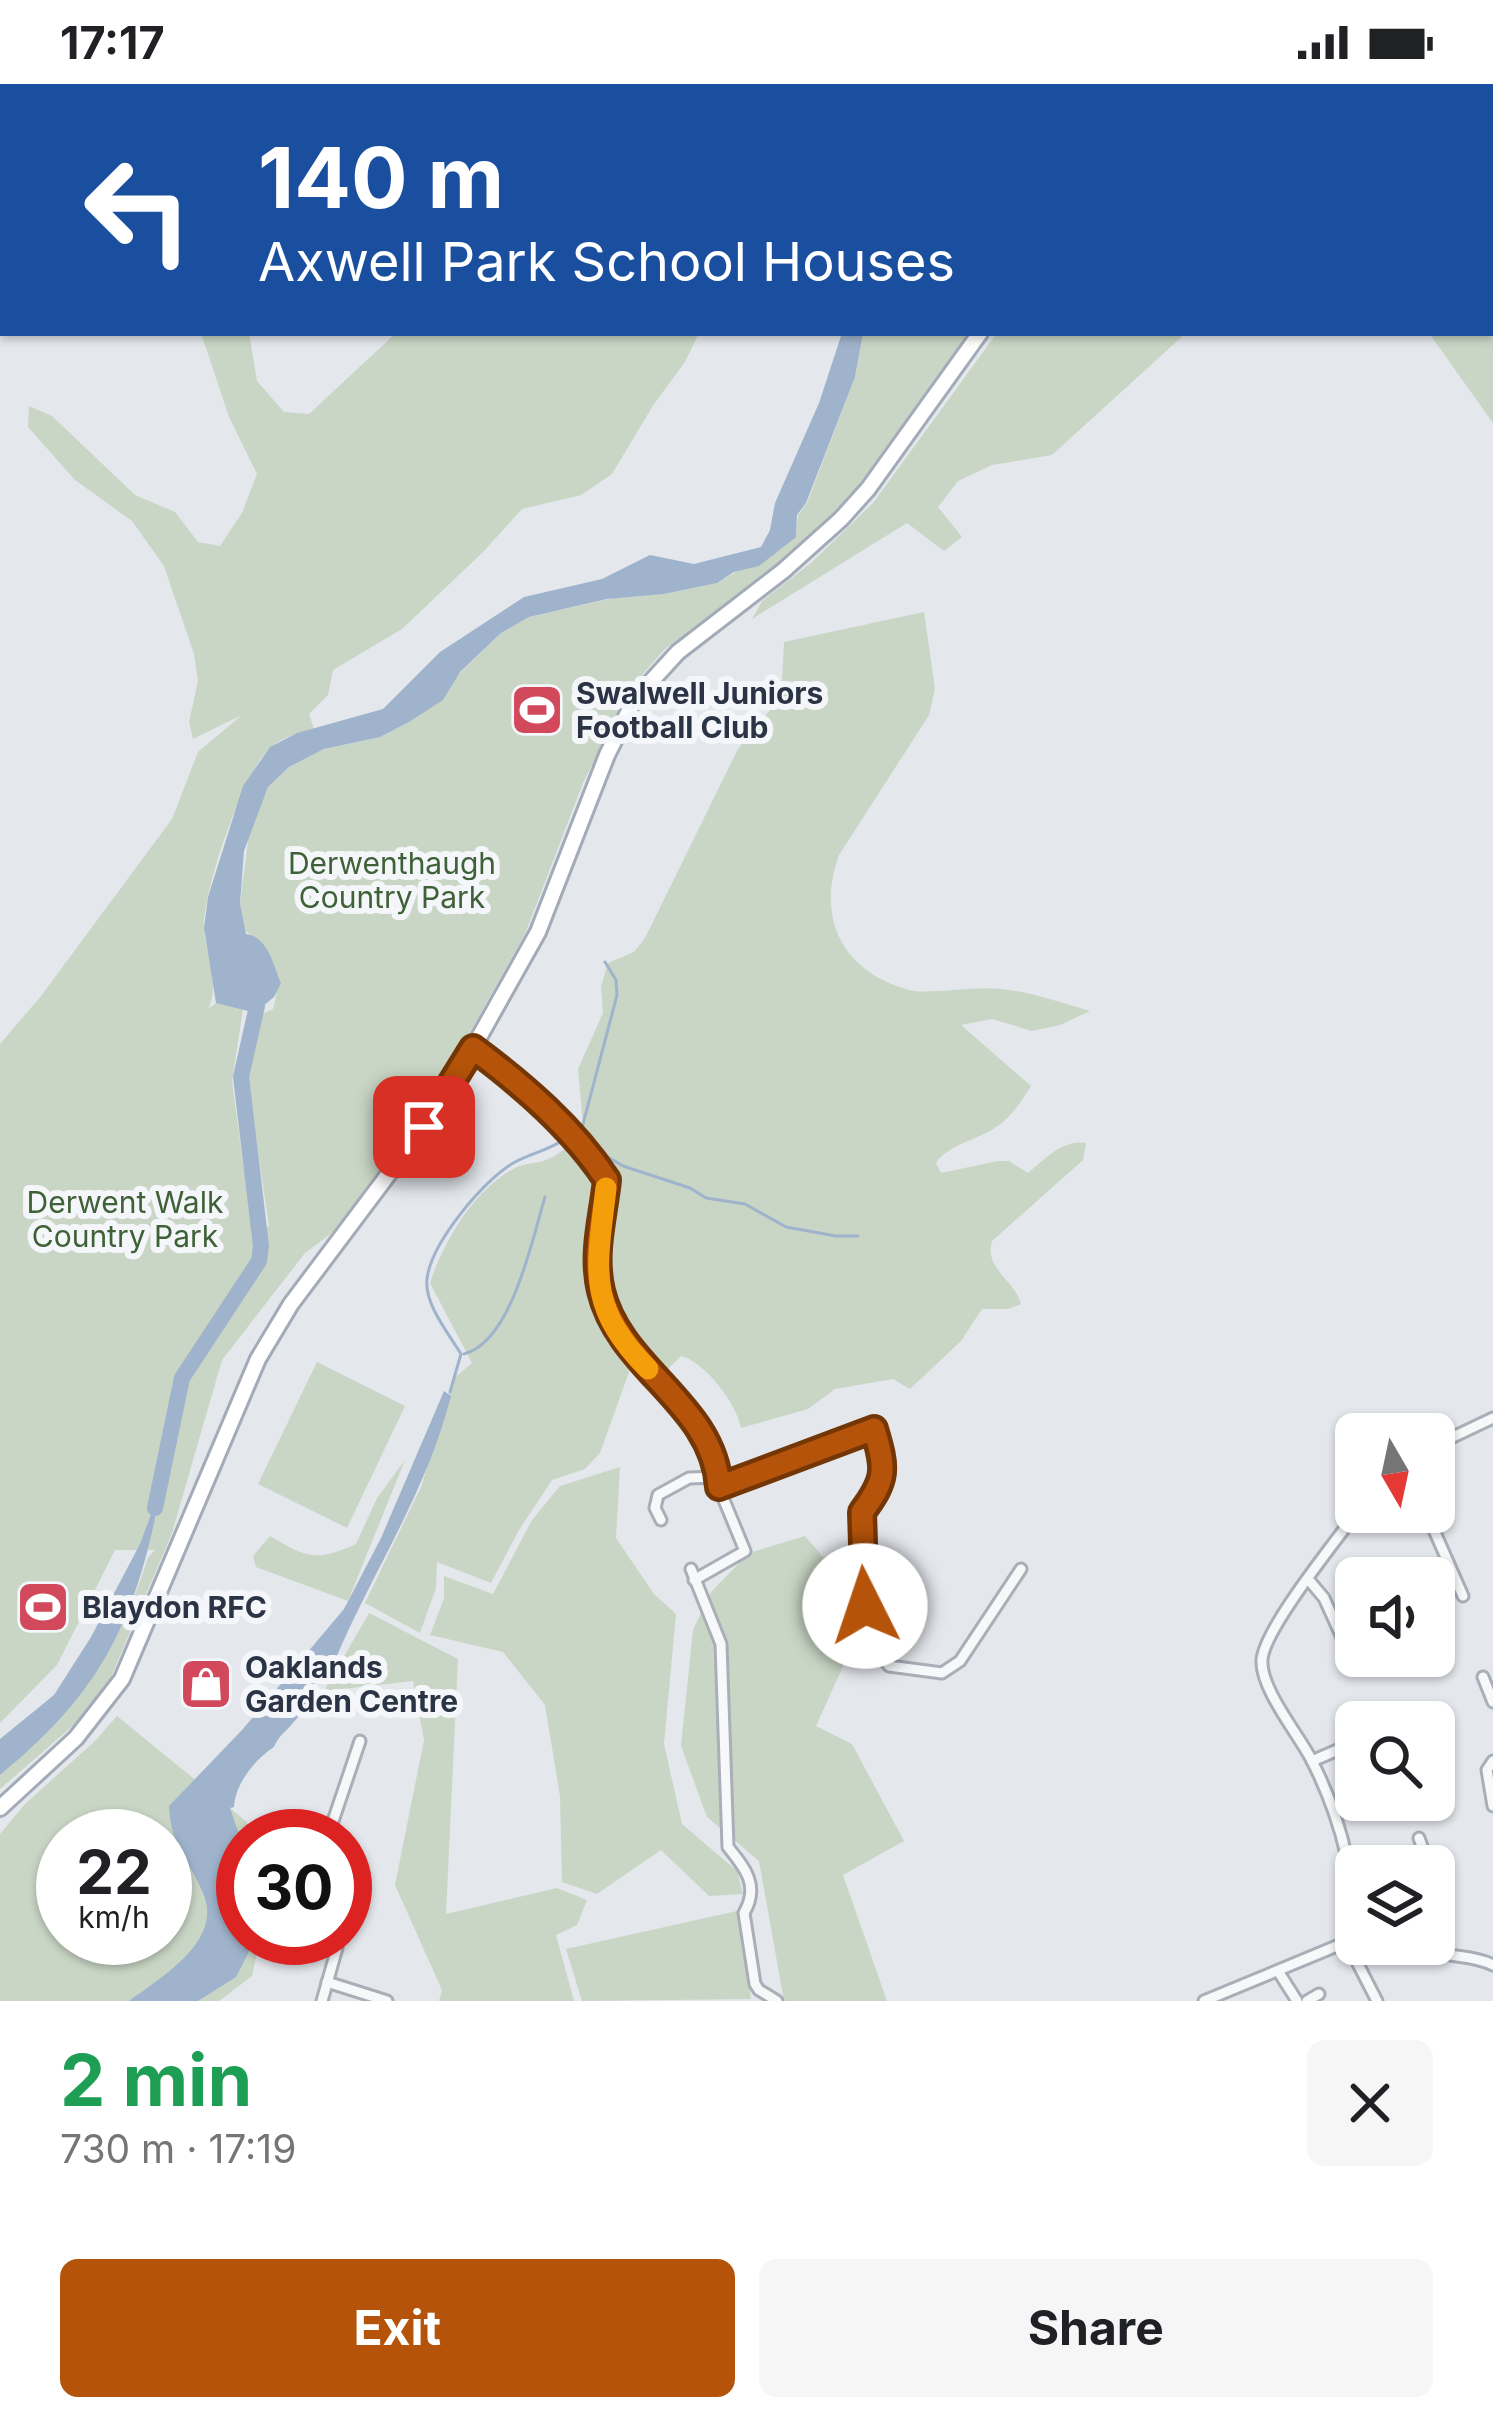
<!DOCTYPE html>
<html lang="en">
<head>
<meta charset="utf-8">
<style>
	:root { --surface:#fff; --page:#f6f6f6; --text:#202124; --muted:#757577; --accent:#b45309 }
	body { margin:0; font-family:Inter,sans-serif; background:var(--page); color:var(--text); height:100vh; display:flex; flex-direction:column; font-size:45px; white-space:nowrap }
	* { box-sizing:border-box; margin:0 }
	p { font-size:39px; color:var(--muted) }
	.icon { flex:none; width:66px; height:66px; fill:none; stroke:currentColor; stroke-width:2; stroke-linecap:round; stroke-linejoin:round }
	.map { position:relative; height:1917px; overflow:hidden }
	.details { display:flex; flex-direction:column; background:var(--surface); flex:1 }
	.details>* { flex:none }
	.banner { position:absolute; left:0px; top:0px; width:1494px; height:252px; box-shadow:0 3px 9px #0004; background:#1a4fa0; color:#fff; overflow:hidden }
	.needle { width:78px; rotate:171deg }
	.controls { position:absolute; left:1335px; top:1329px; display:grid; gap:24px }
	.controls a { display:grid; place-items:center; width:120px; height:120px; border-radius:18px; background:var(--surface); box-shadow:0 3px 9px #0004; font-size:60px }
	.speed { position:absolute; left:36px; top:1725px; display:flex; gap:24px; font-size:60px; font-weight:700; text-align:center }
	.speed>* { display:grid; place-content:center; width:156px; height:156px; border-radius:50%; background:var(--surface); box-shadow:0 3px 9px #0004; line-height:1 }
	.speed small { font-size:30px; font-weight:400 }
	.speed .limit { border:18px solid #d22; background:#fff; color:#111 }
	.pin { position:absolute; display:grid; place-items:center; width:102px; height:102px; color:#fff; margin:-51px; border-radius:24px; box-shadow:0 6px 18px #0006 }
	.me { position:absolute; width:132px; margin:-66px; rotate:356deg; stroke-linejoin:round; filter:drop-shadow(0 0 9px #0008) }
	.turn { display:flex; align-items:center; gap:42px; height:252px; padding:0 60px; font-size:54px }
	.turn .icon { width:156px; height:156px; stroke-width:2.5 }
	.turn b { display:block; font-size:84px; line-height:102px }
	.round { display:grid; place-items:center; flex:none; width:126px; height:126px; border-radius:18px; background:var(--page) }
	.overview { display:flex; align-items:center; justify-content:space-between; height:204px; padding:0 60px }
	h1 { font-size:72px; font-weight:700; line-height:90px; color:#1e9e55 }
	.action { display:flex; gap:24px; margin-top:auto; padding:24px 60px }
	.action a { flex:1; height:138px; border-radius:18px; background:var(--accent); color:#fff; font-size:48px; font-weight:700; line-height:138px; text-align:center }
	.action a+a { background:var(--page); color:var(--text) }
	.status { display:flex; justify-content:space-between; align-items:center; height:84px; padding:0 60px; background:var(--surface); direction:ltr }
	.status svg { height:33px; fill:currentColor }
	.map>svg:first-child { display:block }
	.green { fill:#c9d6c5; fill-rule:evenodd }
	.water { fill:#9fb4cc }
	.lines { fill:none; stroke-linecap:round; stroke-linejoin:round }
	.stream { stroke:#9fb4cc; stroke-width:3 }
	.river { stroke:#9fb4cc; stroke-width:16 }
	.street-casing { stroke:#a9aeb7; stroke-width:15 }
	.primary-casing { stroke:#a3abb8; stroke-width:20 }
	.street { stroke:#f7f8fa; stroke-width:9 }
	.primary { stroke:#fff; stroke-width:14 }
	.route-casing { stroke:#753606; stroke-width:30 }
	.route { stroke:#b45309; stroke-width:21 }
	.slow { stroke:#f59e0b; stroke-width:21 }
	.labels { text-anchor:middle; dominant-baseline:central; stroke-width:12; stroke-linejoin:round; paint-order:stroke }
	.poi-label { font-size:30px; font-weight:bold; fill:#2b3445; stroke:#f4f6f9; text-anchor:start }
	.park-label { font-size:30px; fill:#3f6138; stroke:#f4f6f9 }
</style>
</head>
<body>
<div class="status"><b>17:17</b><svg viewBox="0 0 49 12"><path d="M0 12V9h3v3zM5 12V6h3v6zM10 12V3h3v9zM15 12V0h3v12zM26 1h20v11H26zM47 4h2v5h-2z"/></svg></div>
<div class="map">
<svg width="1493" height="1917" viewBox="0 0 1493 1917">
	<rect width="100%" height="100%" fill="#e4e7ec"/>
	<!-- green -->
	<g class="green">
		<polygon points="1485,0 1493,0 1493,339 1429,249 1491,249 1491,3"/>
		<path d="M201 249H249L257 297 284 328 309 330 396 249H699L685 278 654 320 612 390 581 411 522 425 483 468 402 545 333 586 328 611 309 630 314 645C299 648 283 653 271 663 244 685 203 807 204 843 205 870 221 900 208 925L216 919 243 925 232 997 252 1146 269 1142 247 995 253 934 273 925C284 886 272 866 243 845L240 820 249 749 268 703 289 683 324 665 380 653 409 638 501 549 529 533 614 514 664 510 717 499 796 453 798 431 807 419 855 293 863 249H968L843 423 815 452 665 565 633 601 583 699 525 850 433 1014 376 1095 333 1148 305 1169 222 1276 172 1449 111 1593 76 1639 0 1705V1691C77 1622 117 1574 148 1473L155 1466H115L57 1581 0 1639V960L41 912 172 735 198 668 242 631 193 655 189 638 198 597 194 570 164 482 132 437 75 396 28 343 29 322 52 332 135 411 175 428 198 458 220 462 242 429 257 390 229 333Z"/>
		<polygon points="997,249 1186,249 1052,371 992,381 958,397 938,423 962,453 944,467 907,439 752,535 762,517 812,478 873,419"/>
		<path d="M924 528 935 605 929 631 839 771C816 834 842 888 909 906 930 911 973 902 1001 905 1031 908 1061 919 1090 927L1060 941 1032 947 992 935 961 941 1031 1002C1021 1018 1010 1035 993 1045 974 1057 948 1061 936 1079L941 1089 998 1077H1009L1028 1089C1045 1075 1063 1055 1086 1059L1083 1076 992 1157C984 1185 1014 1195 1021 1220L1008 1225H982L961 1257 910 1305 893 1295 835 1305 808 1325 741 1344C737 1320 705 1278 681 1272L664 1289 633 1277 600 1369 585 1385 552 1396 519 1446 491 1499 437 1478 436 1504 420 1549 365 1519 421 1403 454 1294 472 1279 430 1199C444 1157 474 1105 515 1084 524 1079 533 1080 543 1077 557 1073 571 1059 584 1051L578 985 603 929 601 903 608 879 634 868 645 854 738 665 781 613 784 558Z"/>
		<polygon points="317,1278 405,1322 347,1444 258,1400"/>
		<path d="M405 1376 348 1517 256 1483 253 1472 270 1452C307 1474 316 1478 356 1460L377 1414Z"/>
		<polygon points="620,1383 616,1454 654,1510 676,1530 664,1660 682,1740 737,1787 743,1810 709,1812 661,1766 597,1810 562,1798 560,1712 545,1621 503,1568 430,1551 444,1514 444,1492 493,1510 532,1436 560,1402"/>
		<polygon points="805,1452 823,1473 857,1466 852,1562 816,1642 852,1660 904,1757 843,1791 887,1917 784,1917 759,1777 707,1733 681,1662 693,1546 711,1508 749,1469"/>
		<polygon points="369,1529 458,1575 446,1830 557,1804 587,1816 577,1841 556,1851 574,1917 439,1917 442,1906 395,1801 424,1656 413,1597 324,1607"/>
		<path d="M117 1632 247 1738 250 1752H243V1854H260L252 1892 219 1917H0V1750L25 1720 96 1656ZM63 1752H165V1854H63Z"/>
		<polygon points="737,1827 751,1915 582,1917 566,1865"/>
	</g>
	<!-- water -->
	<g class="water">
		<path d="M842 249H863L855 293 806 419 797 431 796 453 759 482 734 488 717 499 664 510 607 515 529 533 501 549 460 588 443 616 409 638 380 653 324 665 289 683 268 703 244 767 240 820 246 850C268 853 273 880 281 899L274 913 251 932 248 927 216 919 204 844 208 813 243 702 270 663 297 649 383 625 440 568 524 513 602 495 650 471 694 480 761 463 770 446 775 419 819 319Z"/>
		<path d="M444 1307 451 1312C425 1413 372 1487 333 1581L327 1587 319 1586C313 1607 307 1624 292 1640 284 1650 279 1651 274 1663 255 1675 235 1700 234 1723L230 1724 243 1762V1854H256L236 1893 198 1917H129C161 1893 224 1857 203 1809 188 1773 171 1764 169 1722L242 1646 344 1525 381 1454Z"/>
		<path d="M161 1404C137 1534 104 1606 0 1691V1655L54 1611 91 1553 140 1460Z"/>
	</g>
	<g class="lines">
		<!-- stream -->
		<g class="stream">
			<polyline points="584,1046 601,1069 623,1082 690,1104 706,1114 745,1120 786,1143 836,1152 858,1152"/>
			<polyline points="573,1049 582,1044 617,911 616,896 605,878"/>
			<path d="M464 1270C512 1257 532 1156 545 1113"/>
			<path d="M450 1308 461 1270C449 1250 424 1220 427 1195 431 1159 484 1095 515 1078 532 1069 549 1066 565 1055"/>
		</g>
		<!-- river -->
		<polyline class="river" points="155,1424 182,1294 259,1177 261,1162 241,993 257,922 253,910"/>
		<!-- street casing -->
		<g class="street-casing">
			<g id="street">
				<polyline points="1363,0 1376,3"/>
				<polyline points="1278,3 1279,0"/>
				<path d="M473 964 546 1025 607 1096C603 1134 592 1168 601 1207 619 1281 713 1319 718 1393L689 1394 658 1411 655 1424 661 1436"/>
				<polyline points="1434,1362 1493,1334"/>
				<polyline points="718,1393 719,1404 875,1345 883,1375 882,1402 862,1428 860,1456 868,1556 889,1582 942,1589 960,1577 1021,1485"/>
				<polyline points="1426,1428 1463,1512"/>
				<path d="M691 1485 721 1560 728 1763C745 1784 760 1802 744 1829L755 1900 759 1906 777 1917"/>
				<polyline points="1308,1495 1324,1514 1349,1569"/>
				<polyline points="694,1496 745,1467 719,1404"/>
				<polyline points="1483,1593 1493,1618"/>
				<polyline points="1312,1677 1356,1658"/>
				<polyline points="1493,1677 1487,1686 1493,1722"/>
				<polyline points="328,1752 360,1657"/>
				<polyline points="1419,1754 1429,1782"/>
				<polyline points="1356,1860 1358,1880 1377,1917"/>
				<path d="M1423 1860C1442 1876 1470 1869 1493 1881"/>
				<polyline points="1278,1887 1297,1917"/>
				<polyline points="327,1898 387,1917"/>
				<polyline points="322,1917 337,1864 336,1854"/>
				<path d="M1204 1917 1356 1854C1355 1792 1340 1731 1311 1675 1298 1650 1260 1604 1262 1576 1264 1545 1336 1457 1357 1428"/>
				<polyline points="1307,1917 1319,1910"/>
			</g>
		</g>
		<!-- primary casing -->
		<g class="primary-casing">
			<g id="primary">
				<polyline points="1105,3 1106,0"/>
				<polyline points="0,1724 76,1654 122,1595 258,1275 291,1220 424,1043 473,964 538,848 607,671 635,615 678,568 783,487 841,435 868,405 980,249"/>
			</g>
		</g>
		<!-- street -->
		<use href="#street" class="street"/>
		<!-- primary -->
		<use href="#primary" class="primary"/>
	</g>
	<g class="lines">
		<!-- route casing -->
		<g class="route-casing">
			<path id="route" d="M424 1043 473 964C523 1001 573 1044 607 1096 603 1134 592 1169 601 1207 620 1286 714 1320 719 1403L874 1345C886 1385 887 1395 862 1428L865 1522"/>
		</g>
		<!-- route -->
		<use href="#route" class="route"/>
		<!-- slow -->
		<path class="slow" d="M606 1104C597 1184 585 1221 648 1285"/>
	</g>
	<!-- icons -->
	<defs>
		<g id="stadium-square" transform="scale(2.7)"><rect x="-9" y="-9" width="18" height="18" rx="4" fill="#d1495b" stroke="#f4f6f9"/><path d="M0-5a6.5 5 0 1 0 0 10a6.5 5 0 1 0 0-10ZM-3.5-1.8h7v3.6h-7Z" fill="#fff"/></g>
		<g id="shop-square" transform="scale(2.7)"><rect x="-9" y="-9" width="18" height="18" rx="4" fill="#d1495b" stroke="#f4f6f9"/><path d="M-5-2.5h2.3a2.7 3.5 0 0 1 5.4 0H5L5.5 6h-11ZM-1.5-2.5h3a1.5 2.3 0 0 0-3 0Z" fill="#fff"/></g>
	</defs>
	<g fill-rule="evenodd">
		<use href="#stadium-square" x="537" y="626"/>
		<use href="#stadium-square" x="43" y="1523"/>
		<use href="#shop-square" x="206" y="1600"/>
	</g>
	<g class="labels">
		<!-- poi labels -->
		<g class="poi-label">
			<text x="576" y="609">Swalwell Juniors<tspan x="576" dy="34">Football Club</tspan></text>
			<text x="82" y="1523">Blaydon RFC</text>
			<text x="245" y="1583">Oaklands<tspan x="245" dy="34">Garden Centre</tspan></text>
		</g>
		<!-- park labels -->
		<g class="park-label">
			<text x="392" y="779">Derwenthaugh<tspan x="392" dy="34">Country Park</tspan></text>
			<text x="125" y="1118">Derwent Walk<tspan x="125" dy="34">Country Park</tspan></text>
		</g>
	</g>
</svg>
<div class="controls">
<a><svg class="needle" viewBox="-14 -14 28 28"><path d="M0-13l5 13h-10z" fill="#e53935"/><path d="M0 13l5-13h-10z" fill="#757577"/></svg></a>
<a><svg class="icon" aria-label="sound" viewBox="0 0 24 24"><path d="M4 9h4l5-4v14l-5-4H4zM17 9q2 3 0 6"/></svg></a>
<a><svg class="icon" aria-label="search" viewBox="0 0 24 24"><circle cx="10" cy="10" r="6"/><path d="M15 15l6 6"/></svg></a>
<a><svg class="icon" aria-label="layers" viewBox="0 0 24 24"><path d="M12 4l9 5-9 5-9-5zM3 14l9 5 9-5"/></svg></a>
</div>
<div class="speed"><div>22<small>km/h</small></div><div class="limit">30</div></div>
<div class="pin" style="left:424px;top:1043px;background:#d93025"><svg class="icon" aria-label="arrive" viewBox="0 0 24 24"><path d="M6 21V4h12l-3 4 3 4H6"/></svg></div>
<svg class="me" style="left:865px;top:1522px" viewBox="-20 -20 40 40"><circle r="19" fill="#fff"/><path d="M0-13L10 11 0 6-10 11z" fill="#b45309"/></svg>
<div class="banner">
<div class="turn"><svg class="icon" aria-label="left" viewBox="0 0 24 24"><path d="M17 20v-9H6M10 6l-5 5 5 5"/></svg><div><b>140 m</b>Axwell Park School Houses</div></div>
</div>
</div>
<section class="details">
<div class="overview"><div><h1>2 min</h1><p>730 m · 17:19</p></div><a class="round"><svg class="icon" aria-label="close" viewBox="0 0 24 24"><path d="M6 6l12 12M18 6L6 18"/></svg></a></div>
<div class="action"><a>Exit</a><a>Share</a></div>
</section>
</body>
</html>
